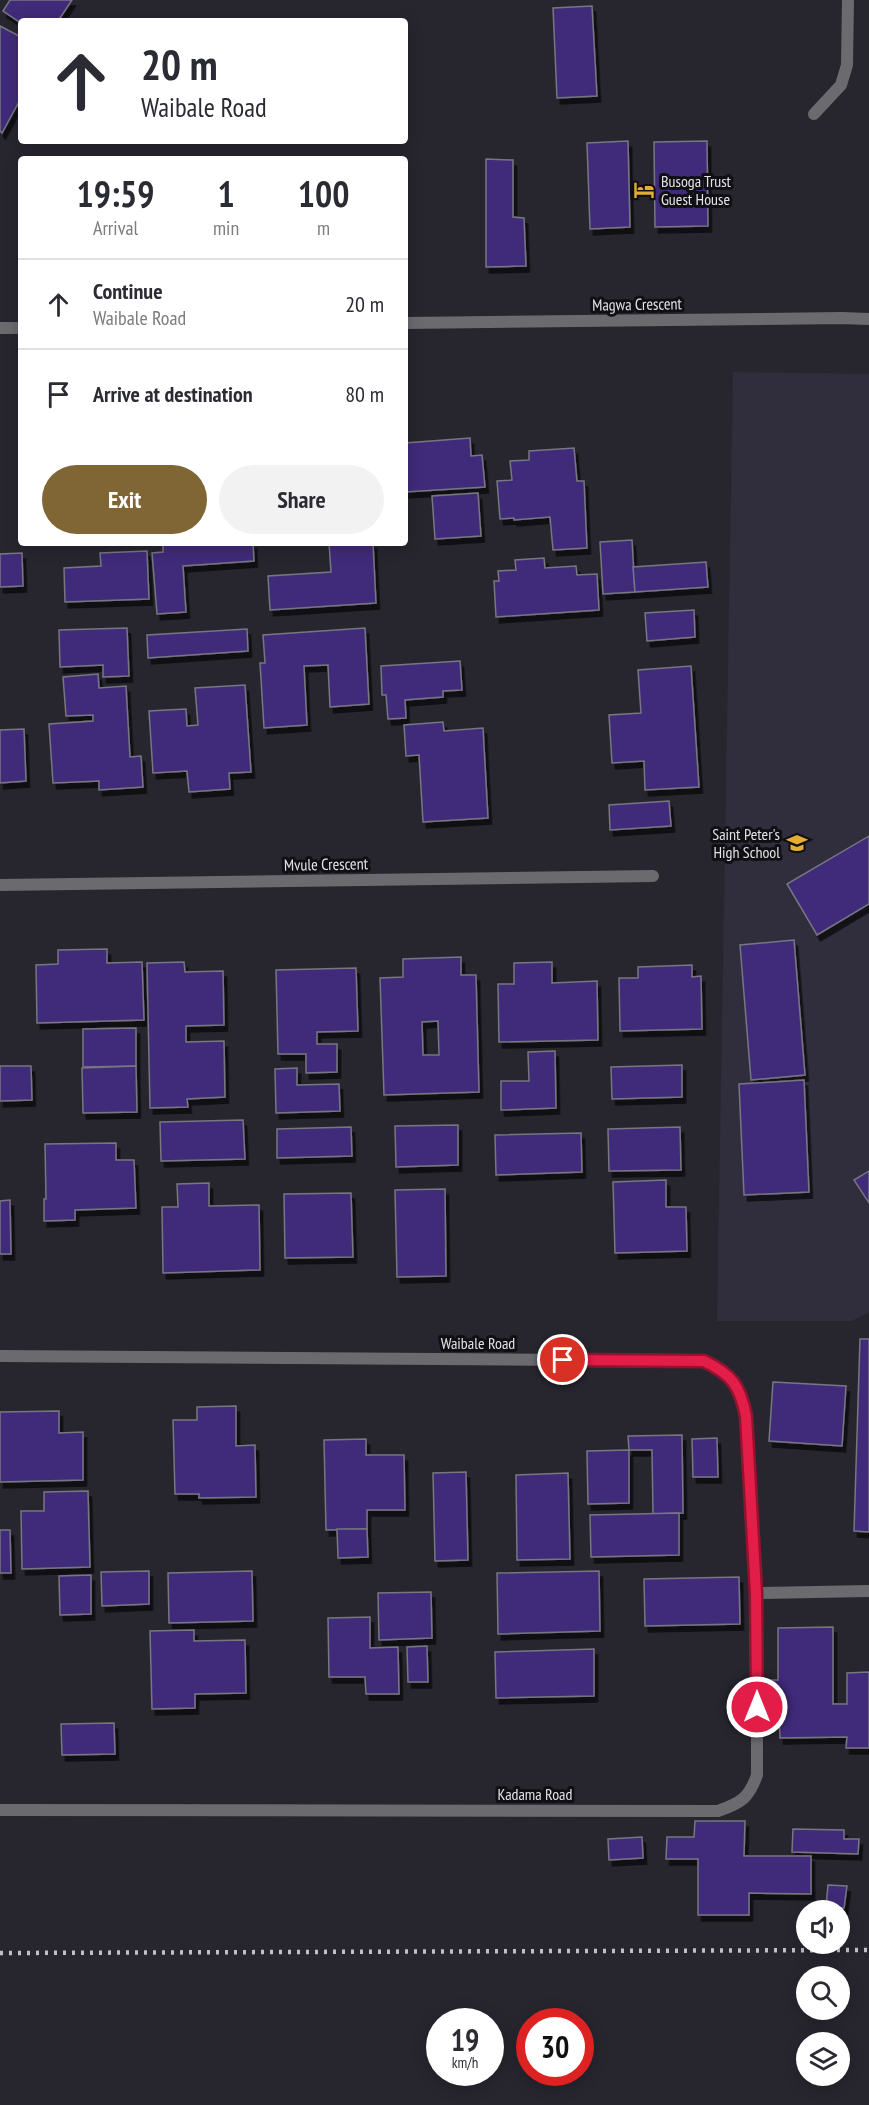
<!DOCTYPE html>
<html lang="en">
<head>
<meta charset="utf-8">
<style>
	:root { --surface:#fff; --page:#f2f2f3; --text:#2b2b33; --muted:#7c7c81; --line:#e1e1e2; --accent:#7f6634 }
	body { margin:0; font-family:"PT Sans Narrow",sans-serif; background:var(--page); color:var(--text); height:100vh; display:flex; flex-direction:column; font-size:22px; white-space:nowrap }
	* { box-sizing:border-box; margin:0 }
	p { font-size:20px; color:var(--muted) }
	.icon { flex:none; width:33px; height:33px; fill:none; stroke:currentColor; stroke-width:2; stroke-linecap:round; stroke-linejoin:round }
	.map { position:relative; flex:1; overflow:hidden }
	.panel { position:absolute; left:18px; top:156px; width:390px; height:390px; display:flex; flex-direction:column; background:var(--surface); border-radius:6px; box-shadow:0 3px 15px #0003 }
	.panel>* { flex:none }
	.top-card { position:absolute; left:18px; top:18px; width:390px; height:126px; border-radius:6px; box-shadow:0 3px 15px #0003; background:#fff; color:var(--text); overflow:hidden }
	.buttons { position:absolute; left:796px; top:1900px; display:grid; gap:12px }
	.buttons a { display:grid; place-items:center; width:54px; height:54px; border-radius:50%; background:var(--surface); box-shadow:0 3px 15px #0003; font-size:30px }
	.speed { position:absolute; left:426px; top:2008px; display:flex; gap:12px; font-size:30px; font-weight:700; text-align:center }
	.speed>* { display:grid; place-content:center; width:78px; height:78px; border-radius:50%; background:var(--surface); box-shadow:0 3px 15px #0003; line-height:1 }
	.speed small { font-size:15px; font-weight:400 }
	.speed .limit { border:9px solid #d22; background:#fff; color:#111 }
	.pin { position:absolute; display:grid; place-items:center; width:51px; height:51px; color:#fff; margin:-26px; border:3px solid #fff; border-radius:50%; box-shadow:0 2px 6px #0007 }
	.me { position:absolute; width:66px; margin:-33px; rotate:0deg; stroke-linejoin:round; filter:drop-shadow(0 0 4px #0008) }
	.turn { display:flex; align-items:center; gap:21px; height:126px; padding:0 24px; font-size:27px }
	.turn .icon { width:78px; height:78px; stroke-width:2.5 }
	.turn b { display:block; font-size:42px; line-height:51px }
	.eta { display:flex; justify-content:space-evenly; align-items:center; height:102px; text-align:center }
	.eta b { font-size:36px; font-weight:600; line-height:42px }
	.button { display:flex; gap:12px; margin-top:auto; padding:12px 24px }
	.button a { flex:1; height:69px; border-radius:36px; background:var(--accent); color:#fff; font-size:24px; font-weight:600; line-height:69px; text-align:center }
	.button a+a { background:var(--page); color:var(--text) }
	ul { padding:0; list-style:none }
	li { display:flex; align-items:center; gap:18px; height:90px; padding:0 24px; border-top:2px solid var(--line) }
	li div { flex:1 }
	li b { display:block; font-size:22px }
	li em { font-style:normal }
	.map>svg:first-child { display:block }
	.built { fill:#302e3c }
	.building { fill:#412b7a; stroke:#777681; stroke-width:1.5; fill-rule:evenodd; filter:url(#shadow) }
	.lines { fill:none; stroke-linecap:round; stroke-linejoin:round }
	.street { stroke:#6a6a6f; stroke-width:12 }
	.rail { stroke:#c1c0c6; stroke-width:4.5; stroke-dasharray:3 6; stroke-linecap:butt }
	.route-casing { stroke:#92132f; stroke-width:15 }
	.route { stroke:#e11d48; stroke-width:10 }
	.labels { text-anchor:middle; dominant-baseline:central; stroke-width:6; stroke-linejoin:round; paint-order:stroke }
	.poi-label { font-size:16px; fill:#e3e2e8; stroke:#100f13; text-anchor:start }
	.street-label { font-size:16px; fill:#e3e2e8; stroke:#100f13 }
</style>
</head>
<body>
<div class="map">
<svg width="869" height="2105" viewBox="0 0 869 2105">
	<defs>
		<filter id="shadow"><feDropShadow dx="3.5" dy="6" stdDeviation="0" flood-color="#0009"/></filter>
	</defs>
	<rect width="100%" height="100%" fill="#27262f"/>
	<!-- built -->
	<polygon class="built" points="733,372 869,374 869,1312 852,1321 717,1321"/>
	<!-- building -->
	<g class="building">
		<polygon points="10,0 72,0 58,21 21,21 21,23 3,11"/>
		<polygon points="592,6 597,96 557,98 553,8"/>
		<polygon points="0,26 21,37 21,98 2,133 0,131"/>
		<polygon points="628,141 630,227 590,229 587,143"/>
		<polygon points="707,141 708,226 655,227 654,142"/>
		<polygon points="486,159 513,160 513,217 524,218 526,266 486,267"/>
		<polygon points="470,438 471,456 482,455 485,487 405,492 405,443"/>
		<polygon points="574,448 577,481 584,481 587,548 553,550 550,517 514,520 514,518 500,519 497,481 512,480 510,461 529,460 529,451"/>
		<polygon points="478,493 481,536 435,539 432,496"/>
		<polygon points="632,540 635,592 603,594 600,542"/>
		<polygon points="163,543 253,543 254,561 183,566 186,612 157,614 152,553 163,552"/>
		<polygon points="329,543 373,543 376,603 270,610 268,576 331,572"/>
		<polygon points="147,551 149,599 65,602 64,568 101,566 100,553"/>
		<polygon points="22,553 23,586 0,587 0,554"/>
		<polygon points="544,558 545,568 576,566 577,575 597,574 599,610 496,617 494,581 499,581 498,571 516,570 515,560"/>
		<polygon points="706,562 708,587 635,592 633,567"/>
		<polygon points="694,610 695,637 647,641 645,613"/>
		<polygon points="127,628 129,676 103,677 103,665 60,667 59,630"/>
		<polygon points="365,628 369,704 330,707 328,665 304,666 307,725 264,728 260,663 265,663 263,635"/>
		<polygon points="247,629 248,651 148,658 147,635"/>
		<polygon points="460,661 462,690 443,691 443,697 405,700 406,718 388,719 386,695 382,695 381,666"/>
		<polygon points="691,666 699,787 645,790 644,761 612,763 609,715 641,713 638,670"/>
		<polygon points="98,674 99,688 126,686 130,757 141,756 143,787 99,790 99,781 53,783 49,724 93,721 93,715 66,716 63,677"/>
		<polygon points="245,685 251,772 229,773 230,789 189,792 187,771 153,773 149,711 186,709 187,726 198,725 195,688"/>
		<polygon points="443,722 444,731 483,728 488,818 423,822 419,755 406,756 404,725"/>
		<polygon points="24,729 26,781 0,783 0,730"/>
		<polygon points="669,801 671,826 610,830 609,805"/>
		<polygon points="869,836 869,904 817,935 787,884"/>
		<polygon points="794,940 805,1075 751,1080 740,945"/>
		<polygon points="107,949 107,963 142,962 144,1020 37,1023 36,965 58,964 58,950"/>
		<path d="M461 957V975H476L479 1092 384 1095 380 978 403 977V959ZM438 1021 439 1055H423L422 1022Z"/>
		<polygon points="184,962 185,972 223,971 224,1025 186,1026 186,1042 224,1041 225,1097 187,1099 188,1107 150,1108 147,963"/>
		<polygon points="552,962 552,983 597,981 598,1040 499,1042 498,984 514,984 514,963"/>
		<polygon points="692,965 692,977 701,976 702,1029 620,1031 619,978 638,978 638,967"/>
		<polygon points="356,968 358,1031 317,1032 317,1044 337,1044 337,1072 306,1073 306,1054 278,1054 276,970"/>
		<polygon points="136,1028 136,1066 83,1067 83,1029"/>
		<polygon points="555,1051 556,1108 501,1110 501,1081 529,1081 528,1052"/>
		<polygon points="682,1065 682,1097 612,1099 611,1067"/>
		<polygon points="0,1066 31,1066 32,1100 0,1101"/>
		<polygon points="136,1066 137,1112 83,1113 82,1068"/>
		<polygon points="297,1068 297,1085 339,1084 340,1111 276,1113 275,1069"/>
		<polygon points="804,1080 809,1192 744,1195 739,1084"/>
		<polygon points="243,1120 245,1159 161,1161 160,1122"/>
		<polygon points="458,1125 458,1165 396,1167 395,1126"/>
		<polygon points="351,1127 352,1156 277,1158 277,1129"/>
		<polygon points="680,1127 681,1170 609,1171 608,1129"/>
		<polygon points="581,1133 582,1172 496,1175 495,1135"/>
		<polygon points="116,1143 116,1160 134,1160 136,1208 75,1210 75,1220 44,1221 44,1199 46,1199 45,1144"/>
		<polygon points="869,1171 869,1203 854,1180"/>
		<polygon points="666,1180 666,1207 686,1207 687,1251 615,1253 613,1182"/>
		<polygon points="209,1183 209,1206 259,1205 260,1270 163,1273 162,1207 178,1207 177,1184"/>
		<polygon points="445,1189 446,1276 397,1277 395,1190"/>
		<polygon points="351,1193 353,1257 285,1258 284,1194"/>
		<polygon points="10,1200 11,1254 0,1254 0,1201"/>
		<polygon points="860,1339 869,1339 869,1532 854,1531"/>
		<polygon points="773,1382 846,1386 842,1446 769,1441"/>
		<polygon points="236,1406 236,1446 255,1445 256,1497 199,1498 199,1494 175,1494 173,1420 197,1420 197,1407"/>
		<polygon points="59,1411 59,1433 83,1432 83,1480 0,1482 0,1412"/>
		<polygon points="682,1435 683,1513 653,1514 652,1450 629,1450 628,1436"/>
		<polygon points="717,1438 718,1477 693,1477 692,1439"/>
		<polygon points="366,1439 366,1455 404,1455 405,1510 367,1510 367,1529 326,1530 324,1440"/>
		<polygon points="629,1450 629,1503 588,1504 587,1451"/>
		<polygon points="466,1472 468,1560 435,1561 433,1473"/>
		<polygon points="568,1473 570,1559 517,1560 516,1475"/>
		<polygon points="88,1491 90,1567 22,1569 21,1511 44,1511 44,1492"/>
		<polygon points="679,1513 679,1555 591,1557 590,1515"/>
		<polygon points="337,1529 367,1529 368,1557 338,1558"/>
		<polygon points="0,1530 10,1530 11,1573 0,1573"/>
		<polygon points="149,1571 149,1604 102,1606 101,1572"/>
		<polygon points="252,1571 253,1621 169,1623 168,1573"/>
		<polygon points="599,1571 600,1631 498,1634 497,1573"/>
		<polygon points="91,1575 91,1614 60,1615 59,1576"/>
		<polygon points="739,1577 740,1624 645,1626 644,1579"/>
		<polygon points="431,1592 432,1638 379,1640 378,1593"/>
		<polygon points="370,1617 370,1648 398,1647 399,1694 366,1694 365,1677 329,1677 328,1618"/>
		<polygon points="833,1627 833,1704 847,1704 847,1673 869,1672 869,1748 846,1748 847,1737 780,1738 779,1710 768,1710 768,1680 778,1680 778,1628"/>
		<polygon points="194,1630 194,1641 245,1640 246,1693 195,1694 195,1708 152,1709 150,1631"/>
		<polygon points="427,1646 428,1682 408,1682 407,1647"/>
		<polygon points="594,1649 594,1696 496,1698 495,1652"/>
		<polygon points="114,1723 115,1754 62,1755 61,1724"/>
		<polygon points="695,1821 745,1821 744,1856 811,1856 811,1894 749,1893 749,1915 698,1915 698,1859 666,1859 667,1837 694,1837"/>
		<polygon points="793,1829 844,1830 844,1839 859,1839 858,1854 792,1852"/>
		<polygon points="642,1837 643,1858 609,1860 608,1839"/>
		<polygon points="828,1885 847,1886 844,1908 826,1906"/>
	</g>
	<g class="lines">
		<!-- street -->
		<g class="street">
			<polyline points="814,114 841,85 847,65 848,0"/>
			<polyline points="405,323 842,318 869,319"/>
			<polyline points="0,328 21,328"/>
			<polyline points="0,885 653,876"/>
			<path d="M0 1356 704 1361C731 1374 740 1385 746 1416L757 1593V1775C749 1798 741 1803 718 1811L0 1810"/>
			<polyline points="757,1593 869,1591"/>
		</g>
		<!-- rail -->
		<polyline class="rail" points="0,1953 869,1950"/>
	</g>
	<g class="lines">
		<!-- route casing -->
		<g class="route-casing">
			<path id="route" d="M563 1360 704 1361C731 1374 740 1385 746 1416L756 1593 757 1707"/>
		</g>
		<!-- route -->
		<use href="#route" class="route"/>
	</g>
	<!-- icons -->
	<defs>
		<g id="hotel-bare" transform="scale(1.62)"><path d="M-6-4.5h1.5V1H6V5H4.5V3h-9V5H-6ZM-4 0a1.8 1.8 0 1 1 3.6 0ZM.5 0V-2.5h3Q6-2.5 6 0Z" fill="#e5ad36" stroke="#100f13" stroke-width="2.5" paint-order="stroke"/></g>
		<g id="school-bare" transform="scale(1.62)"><path d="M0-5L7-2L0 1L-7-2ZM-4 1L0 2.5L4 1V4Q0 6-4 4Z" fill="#e5ad36" stroke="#100f13" stroke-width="2.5" paint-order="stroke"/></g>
	</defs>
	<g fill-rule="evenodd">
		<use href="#hotel-bare" x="644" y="190"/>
		<use href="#school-bare" x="797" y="843"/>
	</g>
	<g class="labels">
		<!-- poi labels -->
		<g class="poi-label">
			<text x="661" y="181">Busoga Trust<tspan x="661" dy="18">Guest House</tspan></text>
			<text x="780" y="834" text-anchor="end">Saint Peter's<tspan x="780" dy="18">High School</tspan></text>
		</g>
		<!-- street labels -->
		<g class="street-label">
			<text transform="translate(637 304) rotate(-1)">Magwa Crescent</text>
			<text transform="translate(326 864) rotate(-1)">Mvule Crescent</text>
			<text x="478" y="1343">Waibale Road</text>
			<text x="535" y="1794">Kadama Road</text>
		</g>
	</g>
</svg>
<div class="buttons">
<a><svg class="icon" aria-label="sound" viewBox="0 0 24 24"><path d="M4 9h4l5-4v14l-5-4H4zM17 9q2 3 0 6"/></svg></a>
<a><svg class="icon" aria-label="search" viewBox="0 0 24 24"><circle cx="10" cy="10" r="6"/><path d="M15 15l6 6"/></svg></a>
<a><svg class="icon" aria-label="layers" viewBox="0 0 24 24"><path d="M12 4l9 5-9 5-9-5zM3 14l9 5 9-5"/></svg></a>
</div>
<div class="speed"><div>19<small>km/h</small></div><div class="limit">30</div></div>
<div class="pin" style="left:563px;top:1360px;background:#d93025"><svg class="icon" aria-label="arrive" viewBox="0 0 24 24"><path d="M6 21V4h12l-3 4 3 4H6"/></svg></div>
<svg class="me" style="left:757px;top:1707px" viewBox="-20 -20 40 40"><circle r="17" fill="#e11d48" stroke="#fff" stroke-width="3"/><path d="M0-11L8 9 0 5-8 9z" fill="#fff"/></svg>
<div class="top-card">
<div class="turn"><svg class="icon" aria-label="ahead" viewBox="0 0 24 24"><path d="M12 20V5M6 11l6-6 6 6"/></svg><div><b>20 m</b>Waibale Road</div></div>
</div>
<section class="panel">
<div class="eta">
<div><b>19:59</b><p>Arrival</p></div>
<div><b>1</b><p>min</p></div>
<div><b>100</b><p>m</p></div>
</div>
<ul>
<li><svg class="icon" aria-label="ahead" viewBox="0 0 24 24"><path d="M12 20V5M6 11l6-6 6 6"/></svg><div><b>Continue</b><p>Waibale Road</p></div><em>20 m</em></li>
<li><svg class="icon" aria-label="arrive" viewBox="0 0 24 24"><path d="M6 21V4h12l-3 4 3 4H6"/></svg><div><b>Arrive at destination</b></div><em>80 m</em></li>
</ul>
<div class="button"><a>Exit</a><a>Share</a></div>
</section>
</div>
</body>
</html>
